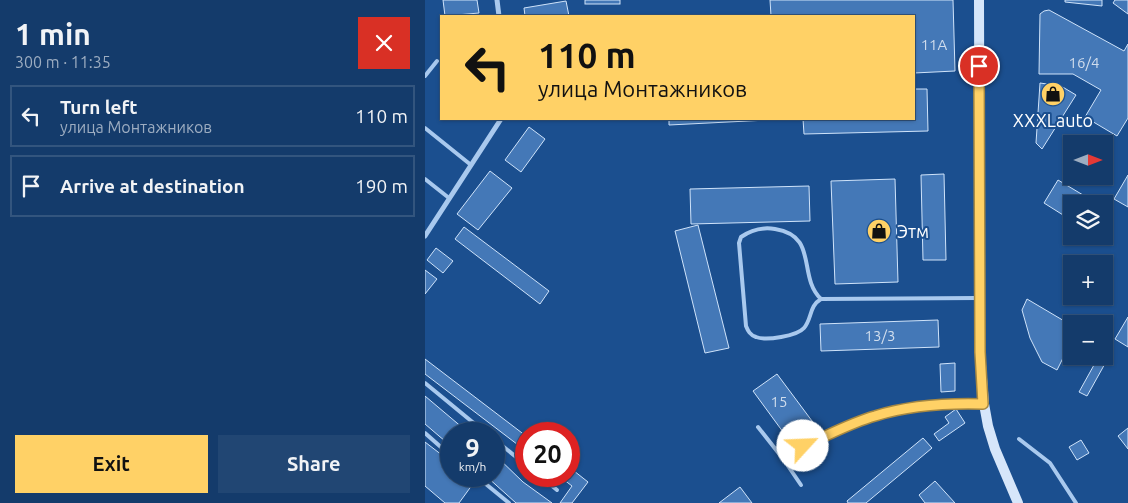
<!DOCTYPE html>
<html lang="en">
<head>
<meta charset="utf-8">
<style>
	:root { --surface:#143b6b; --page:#214673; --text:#f1f3f6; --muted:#9dadc1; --line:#33557e; --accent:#ffd166 }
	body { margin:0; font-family:Ubuntu,sans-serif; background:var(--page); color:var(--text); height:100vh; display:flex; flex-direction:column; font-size:19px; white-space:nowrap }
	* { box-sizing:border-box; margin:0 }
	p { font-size:16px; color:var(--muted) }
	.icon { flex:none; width:28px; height:28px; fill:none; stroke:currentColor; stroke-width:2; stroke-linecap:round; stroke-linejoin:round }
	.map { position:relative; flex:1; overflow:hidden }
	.drawer { display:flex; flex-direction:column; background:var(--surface); width:425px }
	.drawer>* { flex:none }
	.banner { position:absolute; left:15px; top:15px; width:475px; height:105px; border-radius:0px; box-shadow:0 1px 4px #0004,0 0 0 1px var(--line); background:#ffd166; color:#111; overflow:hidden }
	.needle { width:32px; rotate:90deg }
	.controls { position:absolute; left:638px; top:135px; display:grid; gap:10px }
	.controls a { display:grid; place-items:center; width:50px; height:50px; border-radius:0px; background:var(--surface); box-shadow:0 1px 4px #0004,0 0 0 1px var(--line); font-size:25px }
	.speed { position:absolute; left:15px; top:422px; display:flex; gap:10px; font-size:25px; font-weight:700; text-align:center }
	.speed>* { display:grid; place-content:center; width:65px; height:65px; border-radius:50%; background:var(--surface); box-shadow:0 1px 4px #0004,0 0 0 1px var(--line); line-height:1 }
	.speed small { font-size:12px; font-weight:400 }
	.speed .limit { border:8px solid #d22; background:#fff; color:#111 }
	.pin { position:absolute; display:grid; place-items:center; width:42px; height:42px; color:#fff; margin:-21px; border:2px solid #fff; border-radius:50%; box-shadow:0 1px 5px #0007 }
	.me { position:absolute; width:55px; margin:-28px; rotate:65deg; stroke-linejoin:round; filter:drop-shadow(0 0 4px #0008) }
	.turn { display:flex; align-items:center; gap:18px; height:105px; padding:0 15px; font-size:22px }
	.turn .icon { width:65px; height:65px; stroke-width:2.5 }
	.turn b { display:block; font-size:35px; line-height:42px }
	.round { display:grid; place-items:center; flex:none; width:52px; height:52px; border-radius:0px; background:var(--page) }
	.head { display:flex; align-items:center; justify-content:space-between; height:85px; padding:0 15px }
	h1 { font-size:30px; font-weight:600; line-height:38px }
	.primary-button { display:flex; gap:10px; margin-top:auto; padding:10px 15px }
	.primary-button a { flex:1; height:58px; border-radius:0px; background:var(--accent); color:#111; font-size:20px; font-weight:600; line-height:58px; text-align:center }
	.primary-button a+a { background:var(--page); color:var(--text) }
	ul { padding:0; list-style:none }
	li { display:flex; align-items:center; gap:15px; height:62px; margin:0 10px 8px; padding:0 5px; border:2px solid var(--line); border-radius:0px }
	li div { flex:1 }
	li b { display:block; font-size:19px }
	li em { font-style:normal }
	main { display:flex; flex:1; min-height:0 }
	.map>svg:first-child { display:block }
	.building { fill:#4478b7; stroke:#cfe3fa }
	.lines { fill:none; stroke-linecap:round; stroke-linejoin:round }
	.lane { stroke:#a9c9ee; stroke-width:4 }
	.street { stroke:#a9c9ee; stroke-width:5 }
	.secondary { stroke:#d6e6fa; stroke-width:10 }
	.route-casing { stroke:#a68842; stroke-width:12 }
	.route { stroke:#ffd166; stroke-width:9 }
	.labels { text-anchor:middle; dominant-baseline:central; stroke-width:4; stroke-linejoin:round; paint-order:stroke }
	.number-label { font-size:15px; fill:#d0dded }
	.poi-label { font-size:18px; fill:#fff; stroke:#1b4f8f }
</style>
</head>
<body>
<main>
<section class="drawer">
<div class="head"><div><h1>1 min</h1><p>300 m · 11:35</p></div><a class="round" style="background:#d93025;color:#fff"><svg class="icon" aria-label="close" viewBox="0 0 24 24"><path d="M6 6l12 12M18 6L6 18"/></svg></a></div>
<ul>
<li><svg class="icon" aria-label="left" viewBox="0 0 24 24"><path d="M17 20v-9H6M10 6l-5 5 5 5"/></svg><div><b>Turn left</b><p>улица Монтажников</p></div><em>110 m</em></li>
<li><svg class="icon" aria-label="arrive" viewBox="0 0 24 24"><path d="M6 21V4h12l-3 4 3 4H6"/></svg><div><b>Arrive at destination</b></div><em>190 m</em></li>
</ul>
<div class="primary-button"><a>Exit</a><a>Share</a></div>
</section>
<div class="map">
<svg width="703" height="503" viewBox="0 0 703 503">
	<rect width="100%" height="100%" fill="#1b4f8f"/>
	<!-- building -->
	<g class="building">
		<polygon points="18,0 52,0 54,13 20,16"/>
		<rect x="160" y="0" width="35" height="4"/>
		<polygon points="345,0 528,0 530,71 489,73 489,16 346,16"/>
		<polygon points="640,0 677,0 677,6 640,2"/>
		<polygon points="690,0 703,0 703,14 688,3"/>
		<polygon points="141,1 144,16 100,16 99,8"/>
		<polygon points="624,10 699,51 703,44 703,118 692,136 660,117 676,90 648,74 614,74 615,14 619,11"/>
		<polygon points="615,83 636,86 651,95 617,149 611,143"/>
		<polygon points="489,89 502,89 503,131 379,134 378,119 489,119"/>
		<polygon points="244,119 343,119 343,120 244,125"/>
		<polygon points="104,127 120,139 96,172 80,160"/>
		<polygon points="65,171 87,188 53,230 32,214"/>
		<polygon points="519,174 521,260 498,260 496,175"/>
		<polygon points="703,175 703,207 689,199"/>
		<polygon points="470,179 473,282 410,284 406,181"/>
		<polygon points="633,180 673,204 646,204 646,220 619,203"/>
		<polygon points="384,186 385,221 266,224 265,189"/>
		<polygon points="273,225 304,348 280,353 250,231"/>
		<polygon points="39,227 124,291 115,304 30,239"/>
		<polygon points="11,248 28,261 18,273 2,260"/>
		<polygon points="0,270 12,279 0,294"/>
		<polygon points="602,299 646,325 642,335 646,337 646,342 632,370 617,362 605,338 597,310"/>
		<polygon points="703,317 703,347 690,339"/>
		<polygon points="513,320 514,347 396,351 395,324"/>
		<polygon points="674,356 682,360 662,396 654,392"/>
		<polygon points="0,359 101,436 101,451 0,374"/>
		<polygon points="530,363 530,391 516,392 515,364"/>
		<polygon points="352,374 393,429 369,447 328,391"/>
		<polygon points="0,396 45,434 26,434 26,446 14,436 0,424"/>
		<polygon points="531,409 540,423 514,441 509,434 524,423 520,417"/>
		<polygon points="703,428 703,449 693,436"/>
		<polygon points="498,438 507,448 441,503 423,503 422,501"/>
		<polygon points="656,440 664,453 652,460 644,447"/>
		<polygon points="0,442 26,462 26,476 44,476 50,481 34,503 20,503 0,486"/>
		<polygon points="69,454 98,482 127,503 91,503 61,476 69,476"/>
		<polygon points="144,467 163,482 147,503 135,503 147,486 134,476 144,476"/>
		<polygon points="510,481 530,503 500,503 494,495"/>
		<polygon points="315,487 327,503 294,503"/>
	</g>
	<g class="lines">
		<!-- lane -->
		<g class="lane">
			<polyline points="0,76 12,61"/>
			<polyline points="0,128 46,165"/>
			<polyline points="0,179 24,198"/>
			<path d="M396 299C372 276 394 236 350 229 338 227 326 230 316 237L314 243 321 326C323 331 325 335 331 337 341 341 372 336 379 328 387 319 384 306 396 299L553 298"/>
			<polyline points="0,383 62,434"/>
			<path d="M333 427 359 460C417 418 488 402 559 404"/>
			<polyline points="0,433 26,456"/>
			<polyline points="69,439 101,465"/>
			<polyline points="594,439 625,463 651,503"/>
			<polyline points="359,460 376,485"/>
			<polyline points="51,476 84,503"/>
			<polyline points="115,476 132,490"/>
		</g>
		<!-- street -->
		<g class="street">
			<polyline points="72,0 74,16"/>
			<polyline points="0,236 76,119"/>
		</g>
		<!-- secondary -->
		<polyline class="secondary" points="554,0 555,352 559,404 563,426 570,449 593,503"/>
	</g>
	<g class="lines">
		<!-- route casing -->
		<g class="route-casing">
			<path id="route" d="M378 446C402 436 425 423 450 416 485 405 523 403 558 404L555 352 554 66"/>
		</g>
		<!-- route -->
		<use href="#route" class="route"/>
	</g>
	<!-- icons -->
	<defs>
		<g id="shop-disc" transform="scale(1.25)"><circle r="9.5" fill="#ffd166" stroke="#1b4f8f"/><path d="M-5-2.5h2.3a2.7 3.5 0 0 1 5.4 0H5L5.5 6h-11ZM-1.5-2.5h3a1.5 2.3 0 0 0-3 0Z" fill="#111"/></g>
	</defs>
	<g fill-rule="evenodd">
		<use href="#shop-disc" x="628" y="94"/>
		<use href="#shop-disc" x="454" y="231"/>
	</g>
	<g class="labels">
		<!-- number labels -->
		<g class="number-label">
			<text x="509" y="44">11А</text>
			<text x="659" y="62">16/4</text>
			<text x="455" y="335">13/3</text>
			<text x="354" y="401">15</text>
		</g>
		<!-- poi labels -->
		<g class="poi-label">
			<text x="628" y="120">XXXLauto</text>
			<text x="472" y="231" text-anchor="start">Этм</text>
		</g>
	</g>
</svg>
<div class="controls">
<a><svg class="needle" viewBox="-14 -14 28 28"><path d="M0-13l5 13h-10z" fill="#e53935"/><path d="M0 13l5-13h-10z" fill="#9dadc1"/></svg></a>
<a><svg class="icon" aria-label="layers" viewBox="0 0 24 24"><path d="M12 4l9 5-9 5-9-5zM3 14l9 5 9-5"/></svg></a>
<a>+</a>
<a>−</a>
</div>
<div class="speed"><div>9<small>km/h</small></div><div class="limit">20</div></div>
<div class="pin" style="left:554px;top:66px;background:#d93025"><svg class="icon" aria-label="arrive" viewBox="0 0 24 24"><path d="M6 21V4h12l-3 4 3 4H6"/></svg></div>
<svg class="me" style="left:378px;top:446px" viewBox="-20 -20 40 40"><circle r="19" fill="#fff"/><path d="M0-13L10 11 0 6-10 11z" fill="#ffd166"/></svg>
<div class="banner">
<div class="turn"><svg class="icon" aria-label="left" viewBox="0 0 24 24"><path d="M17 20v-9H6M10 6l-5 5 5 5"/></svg><div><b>110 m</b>улица Монтажников</div></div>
</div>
</div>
</main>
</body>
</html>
